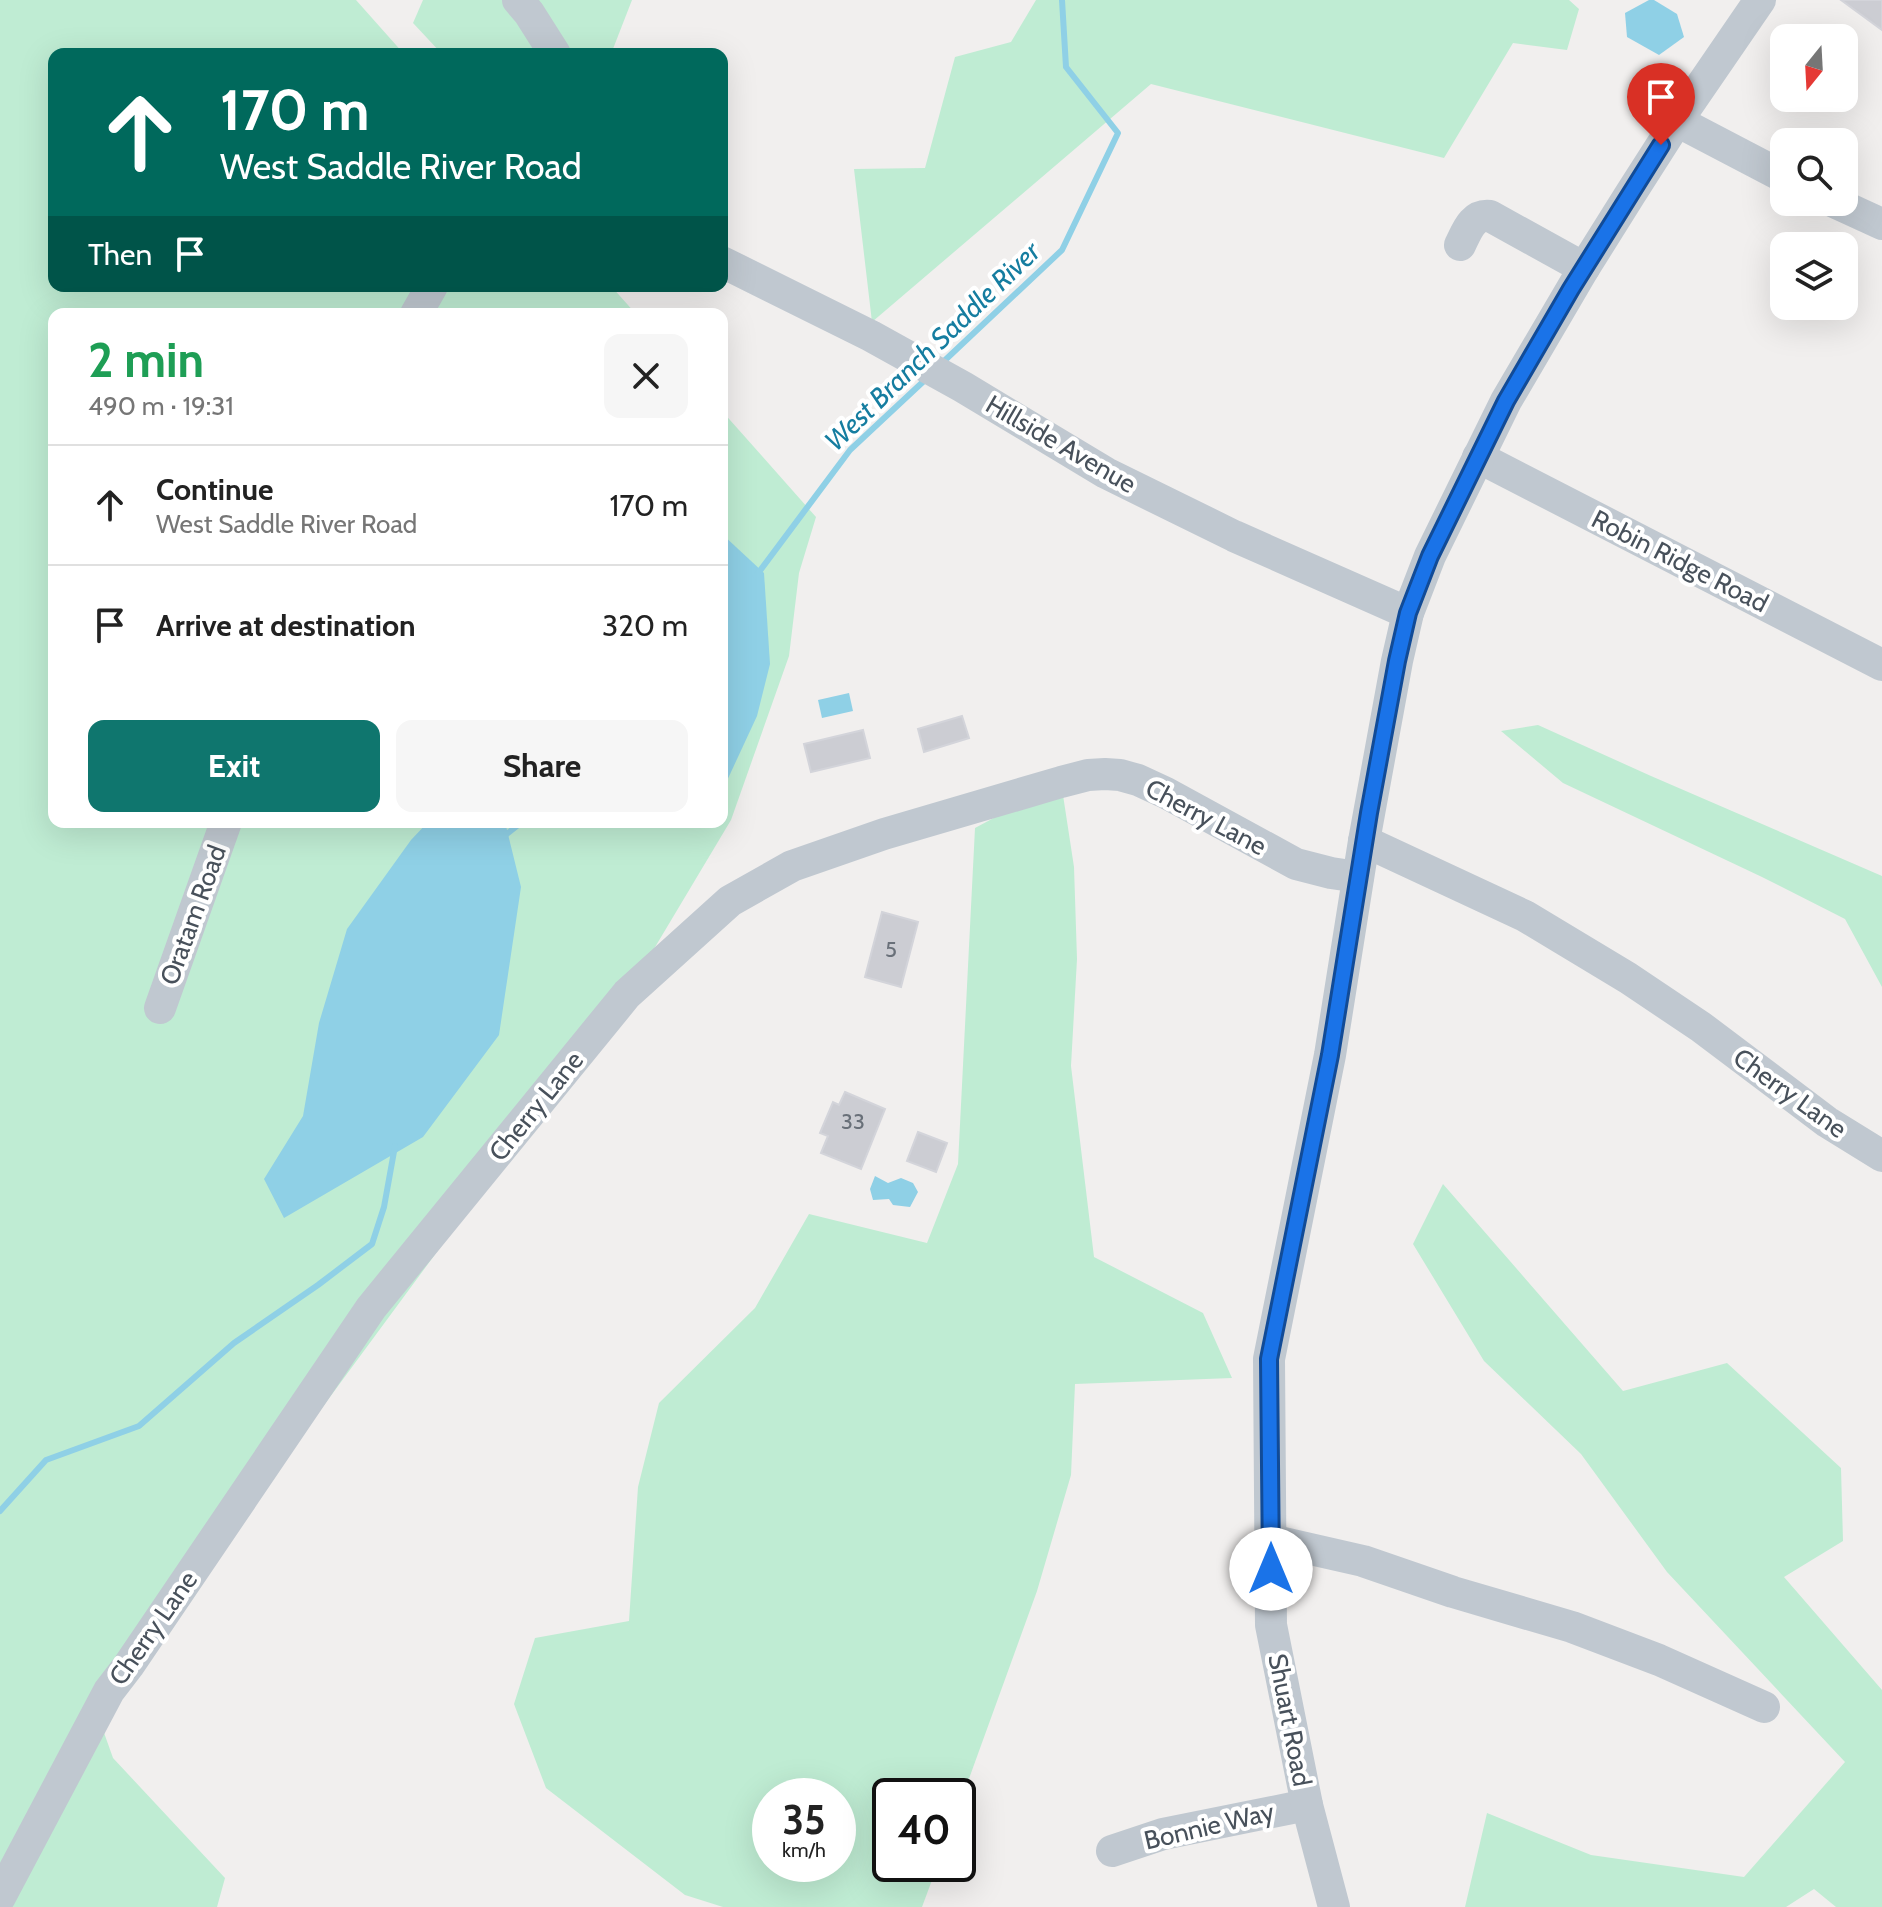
<!DOCTYPE html>
<html lang="en">
<head>
<meta charset="utf-8">
<style>
	:root { --surface:#fff; --page:#f6f6f6; --text:#222; --muted:#767676; --line:#e0e0e0; --accent:#0f766e }
	body { margin:0; font-family:Cabin,sans-serif; background:var(--page); color:var(--text); height:100vh; display:flex; flex-direction:column; font-size:30px; white-space:nowrap }
	* { box-sizing:border-box; margin:0 }
	p { font-size:26px; color:var(--muted) }
	.icon { flex:none; width:44px; height:44px; fill:none; stroke:currentColor; stroke-width:2; stroke-linecap:round; stroke-linejoin:round }
	.map { position:relative; flex:1; overflow:hidden }
	.drawer { position:absolute; left:48px; top:308px; width:680px; height:520px; display:flex; flex-direction:column; background:var(--surface); border-radius:16px; box-shadow:0 8px 32px #0002 }
	.drawer>* { flex:none }
	.hud { position:absolute; left:48px; top:48px; width:680px; height:244px; border-radius:16px; box-shadow:0 8px 32px #0002; background:#00695c; color:#fff; overflow:hidden }
	.needle { width:52px; rotate:198deg }
	.buttons { position:absolute; left:1770px; top:24px; display:grid; gap:16px }
	.buttons a { display:grid; place-items:center; width:88px; height:88px; border-radius:16px; background:var(--surface); box-shadow:0 8px 32px #0002; font-size:40px }
	.speed { position:absolute; left:752px; top:1778px; display:flex; gap:16px; font-size:40px; font-weight:700; text-align:center }
	.speed>* { display:grid; place-content:center; width:104px; height:104px; border-radius:50%; background:var(--surface); box-shadow:0 8px 32px #0002; line-height:1 }
	.speed small { font-size:20px; font-weight:400 }
	.speed .limit { border:4px solid #111; border-radius:12px; background:#fff; color:#111 }
	.pin { position:absolute; display:grid; place-items:center; width:68px; height:68px; color:#fff; margin:-82px -34px; border-radius:50% 50% 50% 0; rotate:-45deg; box-shadow:0 0 8px #0007 }
	.pin .icon { rotate:45deg }
	.me { position:absolute; width:88px; margin:-44px; rotate:0deg; stroke-linejoin:round; filter:drop-shadow(0 0 6px #0008) }
	.turn { display:flex; align-items:center; gap:28px; height:168px; padding:0 40px; font-size:36px }
	.turn .icon { width:104px; height:104px; stroke-width:2.5 }
	.turn b { display:block; font-size:56px; line-height:68px }
	.then { display:flex; align-items:center; height:76px; padding:0 40px; background:#0003; gap:16px; font-size:30px }
	.round { display:grid; place-items:center; flex:none; width:84px; height:84px; border-radius:16px; background:var(--page) }
	.headline { display:flex; align-items:center; justify-content:space-between; height:136px; padding:0 40px }
	h1 { font-size:48px; font-weight:700; line-height:60px; color:#1e9e55 }
	.primary-button { display:flex; gap:16px; margin-top:auto; padding:16px 40px }
	.primary-button a { flex:1; height:92px; border-radius:16px; background:var(--accent); color:#fff; font-size:32px; font-weight:700; line-height:92px; text-align:center }
	.primary-button a+a { background:var(--page); color:var(--text) }
	ul { padding:0; list-style:none }
	li { display:flex; align-items:center; gap:24px; height:120px; padding:0 40px; border-top:2px solid var(--line) }
	li div { flex:1 }
	li b { display:block; font-size:30px }
	li em { font-style:normal }
	.map>svg:first-child { display:block }
	.green { fill:#bfecd3; fill-rule:evenodd }
	.water { fill:#8fd0e6 }
	.lines { fill:none; stroke-linecap:round; stroke-linejoin:round }
	.stream { stroke:#8fd0e6; stroke-width:6 }
	.building { fill:#cccdd3; stroke:#d3d4da; stroke-width:2 }
	.minor { stroke:#c0c8d0; stroke-width:32 }
	.route-casing { stroke:#114b97; stroke-width:20 }
	.route { stroke:#1a73e8; stroke-width:14 }
	.labels { text-anchor:middle; dominant-baseline:central; stroke-width:8; stroke-linejoin:round; paint-order:stroke }
	.number-label { font-size:22px; fill:#697079 }
	.street-label { font-size:26px; fill:#48515b; stroke:#fff }
	.water-label { font-size:28px; font-style:italic; fill:#157da0; stroke:#fff }
</style>
</head>
<body>
<div class="map">
<svg width="1882" height="1907" viewBox="0 0 1882 1907">
	<rect width="100%" height="100%" fill="#f1efee"/>
	<!-- green -->
	<g class="green">
		<polygon points="0,0 356,0 404,54 54,54 54,286 611,286 636,314 54,314 54,822 722,822 722,411 816,517 799,573 789,656 731,820 627,994 97,1713 113,1758 225,1878 217,1907 0,1907"/>
		<polygon points="423,0 632,0 611,54 442,54 413,23"/>
		<polygon points="1036,0 1569,0 1579,9 1567,50 1513,43 1444,158 1151,84 872,322 854,169 925,168 955,57 1011,42"/>
		<polygon points="1538,725 1651,776 1882,876 1882,987 1845,919 1762,877 1563,783 1501,731"/>
		<path d="M1061 782 1074 867 1077 959 1071 1066 1094 1257 1203 1313 1232 1378 1075 1384 1071 1475 1037 1591 958 1809V1796H890V1864H938L922 1907H723L685 1895 546 1788 514 1704 535 1638 629 1621 638 1487 659 1403 755 1308 809 1214 927 1243 958 1164 975 828ZM770 1796H838V1864H770Z"/>
		<polygon points="1443,1184 1623,1391 1727,1363 1841,1468 1843,1541 1784,1577 1882,1690 1882,1907 1836,1907 1814,1889 1786,1907 1465,1907 1487,1813 1591,1855 1744,1877 1845,1762 1667,1572 1581,1454 1484,1361 1413,1244"/>
	</g>
	<!-- water -->
	<g class="water">
		<polygon points="1649,0 1654,0 1677,14 1684,37 1659,55 1627,37 1625,13"/>
		<polygon points="722,534 764,573 770,664 757,716 725,785 722,786"/>
		<polygon points="849,693 853,711 822,718 818,700"/>
		<polygon points="428,822 505,822 521,887 499,1035 423,1137 284,1218 264,1179 303,1116 319,1023 347,929 411,840"/>
		<polygon points="875,1176 888,1183 901,1178 913,1183 918,1192 910,1207 893,1205 889,1199 873,1200 870,1189"/>
	</g>
	<g class="lines">
		<!-- stream -->
		<g class="stream">
			<polyline points="942,363 1062,250 1118,133 1066,67 1062,0"/>
			<polyline points="756,576 850,450 926,379"/>
			<polyline points="503,837 522,822"/>
			<polyline points="0,1511 46,1460 139,1426 234,1343 318,1285 372,1244 384,1207 395,1146"/>
		</g>
	</g>
	<!-- building -->
	<g class="building">
		<polygon points="1841,0 1882,0 1882,30"/>
		<polygon points="962,716 969,738 924,752 918,729"/>
		<polygon points="863,730 870,758 811,772 804,744"/>
		<polygon points="882,912 918,922 901,987 865,977"/>
		<polygon points="845,1092 885,1109 861,1169 821,1153 828,1136 820,1133 833,1102 839,1105"/>
		<polygon points="918,1132 947,1143 936,1172 907,1161"/>
	</g>
	<g class="lines">
		<!-- minor -->
		<g class="minor">
			<polyline points="518,0 529,13 555,54"/>
			<polyline points="1677,121 1784,177"/>
			<polyline points="1834,202 1882,224"/>
			<path d="M1460 245C1467 231 1472 214 1490 216L1584 268"/>
			<polyline points="722,262 871,336 963,387 1106,473 1234,536 1408,613"/>
			<polyline points="416,314 432,286"/>
			<polyline points="1478,457 1882,665"/>
			<polyline points="1364,841 1525,916 1628,978 1701,1027 1827,1122 1882,1156"/>
			<polyline points="160,1008 226,822"/>
			<polyline points="1271,1540 1363,1561 1453,1592 1572,1627 1659,1660 1764,1707"/>
			<polyline points="1112,1851 1163,1834 1307,1805"/>
			<polyline points="0,1897 109,1691 129,1665 371,1308 627,994 730,901 792,866 884,834 1061,782 1088,775 1105,774 1120,775 1138,780 1166,793 1296,864 1331,873 1358,877"/>
			<polyline points="1334,1907 1307,1805 1271,1625 1269,1359 1330,1055 1364,841 1397,661 1408,613 1430,556 1506,401 1584,268 1631,193 1677,121 1760,0"/>
		</g>
	</g>
	<g class="lines">
		<!-- route casing -->
		<g class="route-casing">
			<polyline id="route" points="1271,1569 1269,1359 1330,1055 1369,813 1397,661 1408,613 1430,556 1506,401 1571,289 1661,145"/>
		</g>
		<!-- route -->
		<use href="#route" class="route"/>
	</g>
	<g class="labels">
		<!-- number labels -->
		<g class="number-label">
			<text x="891" y="949">5</text>
			<text x="853" y="1121">33</text>
		</g>
		<!-- street labels -->
		<g class="street-label">
			<text transform="translate(1061 444) rotate(30)">Hillside Avenue</text>
			<text transform="translate(1680 561) rotate(27)">Robin Ridge Road</text>
			<text transform="translate(1206 817) rotate(28)">Cherry Lane</text>
			<text transform="translate(193 915) rotate(-70)">Oratam Road</text>
			<text transform="translate(1790 1093) rotate(36)">Cherry Lane</text>
			<text transform="translate(536 1106) rotate(-51)">Cherry Lane</text>
			<text transform="translate(153 1628) rotate(-55)">Cherry Lane</text>
			<text transform="translate(1290 1720) rotate(79)">Shuart Road</text>
			<text transform="translate(1209 1826) rotate(-13)">Bonnie Way</text>
		</g>
		<!-- water labels -->
		<g class="water-label">
			<text transform="translate(932 346) rotate(-44)">West Branch Saddle River</text>
		</g>
	</g>
</svg>
<div class="buttons">
<a><svg class="needle" viewBox="-14 -14 28 28"><path d="M0-13l5 13h-10z" fill="#e53935"/><path d="M0 13l5-13h-10z" fill="#767676"/></svg></a>
<a><svg class="icon" aria-label="search" viewBox="0 0 24 24"><circle cx="10" cy="10" r="6"/><path d="M15 15l6 6"/></svg></a>
<a><svg class="icon" aria-label="layers" viewBox="0 0 24 24"><path d="M12 4l9 5-9 5-9-5zM3 14l9 5 9-5"/></svg></a>
</div>
<div class="speed"><div>35<small>km/h</small></div><div class="limit">40</div></div>
<div class="pin" style="left:1661px;top:145px;background:#d93025"><svg class="icon" aria-label="arrive" viewBox="0 0 24 24"><path d="M6 21V4h12l-3 4 3 4H6"/></svg></div>
<svg class="me" style="left:1271px;top:1569px" viewBox="-20 -20 40 40"><circle r="19" fill="#fff"/><path d="M0-13L10 11 0 6-10 11z" fill="#1a73e8"/></svg>
<div class="hud">
<div class="turn"><svg class="icon" aria-label="ahead" viewBox="0 0 24 24"><path d="M12 20V5M6 11l6-6 6 6"/></svg><div><b>170 m</b>West Saddle River Road</div></div>
<div class="then">Then<svg class="icon" aria-label="arrive" viewBox="0 0 24 24"><path d="M6 21V4h12l-3 4 3 4H6"/></svg></div>
</div>
<section class="drawer">
<div class="headline"><div><h1>2 min</h1><p>490 m · 19:31</p></div><a class="round"><svg class="icon" aria-label="close" viewBox="0 0 24 24"><path d="M6 6l12 12M18 6L6 18"/></svg></a></div>
<ul>
<li><svg class="icon" aria-label="ahead" viewBox="0 0 24 24"><path d="M12 20V5M6 11l6-6 6 6"/></svg><div><b>Continue</b><p>West Saddle River Road</p></div><em>170 m</em></li>
<li><svg class="icon" aria-label="arrive" viewBox="0 0 24 24"><path d="M6 21V4h12l-3 4 3 4H6"/></svg><div><b>Arrive at destination</b></div><em>320 m</em></li>
</ul>
<div class="primary-button"><a>Exit</a><a>Share</a></div>
</section>
</div>
</body>
</html>
